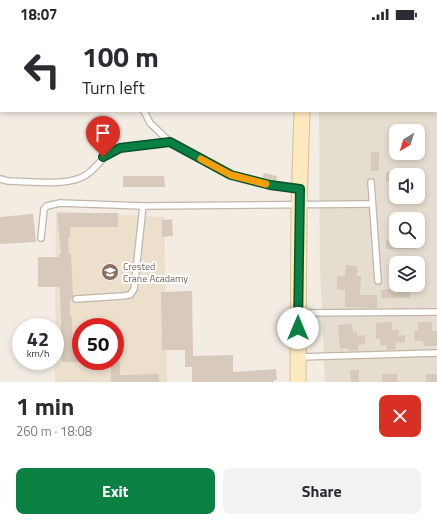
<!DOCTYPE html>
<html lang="en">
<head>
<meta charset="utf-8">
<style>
	:root { --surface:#fff; --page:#f2f2f3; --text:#2b2b33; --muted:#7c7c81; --accent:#0b8043 }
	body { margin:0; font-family:"Titillium Web",sans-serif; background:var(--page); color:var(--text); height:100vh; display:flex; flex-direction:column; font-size:15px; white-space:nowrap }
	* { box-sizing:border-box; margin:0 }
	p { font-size:13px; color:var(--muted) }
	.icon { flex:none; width:22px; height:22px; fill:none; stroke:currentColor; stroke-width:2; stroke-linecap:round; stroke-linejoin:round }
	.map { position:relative; height:354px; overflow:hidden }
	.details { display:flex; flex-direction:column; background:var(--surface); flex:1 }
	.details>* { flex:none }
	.banner { position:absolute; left:0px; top:0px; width:437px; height:84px; box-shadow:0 2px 6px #0003; background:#fff; color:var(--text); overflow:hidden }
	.needle { width:26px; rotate:218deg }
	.buttons { position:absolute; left:389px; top:96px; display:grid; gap:8px }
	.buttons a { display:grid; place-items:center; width:36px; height:36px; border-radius:8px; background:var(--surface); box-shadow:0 2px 6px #0003; font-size:20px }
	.speed { position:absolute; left:12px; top:290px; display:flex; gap:8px; font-size:20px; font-weight:700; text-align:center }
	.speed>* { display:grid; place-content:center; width:52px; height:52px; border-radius:50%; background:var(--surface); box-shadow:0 2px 6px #0003; line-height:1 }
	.speed small { font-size:10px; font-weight:400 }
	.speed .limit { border:6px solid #d22; background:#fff; color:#111 }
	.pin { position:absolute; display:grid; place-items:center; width:34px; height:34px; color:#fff; margin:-41px -17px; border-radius:50% 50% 50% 0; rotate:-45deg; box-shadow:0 0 4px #0007 }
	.pin .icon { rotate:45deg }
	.me { position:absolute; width:44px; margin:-22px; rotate:0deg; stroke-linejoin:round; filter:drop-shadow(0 0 3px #0008) }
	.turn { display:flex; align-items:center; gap:14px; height:84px; padding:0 16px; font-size:18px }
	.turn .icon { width:52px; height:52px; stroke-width:2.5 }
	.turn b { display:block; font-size:28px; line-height:34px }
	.round { display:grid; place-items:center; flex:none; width:42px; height:42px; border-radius:8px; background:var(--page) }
	.head { display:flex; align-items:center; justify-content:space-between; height:68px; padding:0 16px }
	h1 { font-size:24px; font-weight:700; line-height:30px }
	.primary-button { display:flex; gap:8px; margin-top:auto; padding:8px 16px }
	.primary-button a { flex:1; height:46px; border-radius:8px; background:var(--accent); color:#fff; font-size:16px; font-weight:700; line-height:46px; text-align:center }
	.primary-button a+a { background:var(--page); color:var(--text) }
	.status { display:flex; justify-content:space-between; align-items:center; height:28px; padding:0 20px; background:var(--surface); direction:ltr }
	.status svg { height:11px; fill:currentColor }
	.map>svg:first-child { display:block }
	.residential { fill:#e6ddd1; fill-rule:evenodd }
	.education { fill:#ece0cc; fill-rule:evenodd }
	.building { fill:#d7c9bb }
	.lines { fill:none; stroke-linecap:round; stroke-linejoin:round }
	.lane-casing { stroke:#c1b6a8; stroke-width:8 }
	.street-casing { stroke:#c1b6a8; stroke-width:13 }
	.secondary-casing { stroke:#d7bf92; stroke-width:17 }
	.lane { stroke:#fff; stroke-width:5.5 }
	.street { stroke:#fff; stroke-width:11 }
	.secondary { stroke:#ffeac0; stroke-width:15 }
	.route-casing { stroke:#07532c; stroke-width:10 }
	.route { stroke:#0b8043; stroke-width:7 }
	.slow { stroke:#f59e0b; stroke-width:7 }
	.labels { text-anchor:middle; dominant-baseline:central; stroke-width:4; stroke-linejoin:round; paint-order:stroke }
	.education-label { font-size:10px; fill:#785e54; stroke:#fff; text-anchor:start }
</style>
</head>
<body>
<div class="status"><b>18:07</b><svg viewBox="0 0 49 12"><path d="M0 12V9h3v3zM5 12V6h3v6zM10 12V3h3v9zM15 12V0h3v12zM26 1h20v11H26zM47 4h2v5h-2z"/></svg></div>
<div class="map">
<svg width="437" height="354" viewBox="0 0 437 354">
	<rect width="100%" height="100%" fill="#f2ece3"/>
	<!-- residential -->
	<path class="residential" d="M326 0H437V354H325L320 241 319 83H436V1ZM396 103H418V125H396ZM396 147H418V169H396ZM396 191H418V213H396ZM396 235H418V257H396Z"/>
	<!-- education -->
	<path class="education" d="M56 183 164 189 167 354H55ZM81 299H115V333H81Z"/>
	<!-- building -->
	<g class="building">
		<rect x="371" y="124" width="8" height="19"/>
		<rect x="386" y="144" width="10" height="9"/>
		<polygon points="264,145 277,148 276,154 262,151"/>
		<polygon points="123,148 164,148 165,159 123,159"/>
		<polygon points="57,185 118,185 118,199 70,199 70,210 68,210 69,226 71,226 73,268 72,272 70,272 70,288 72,288 73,323 81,323 81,334 62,334 60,259 38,259 38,229 59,229 59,226 61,226"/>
		<polygon points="33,186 36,214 0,216 0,189"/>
		<polygon points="172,191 173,208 162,209 162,192"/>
		<polygon points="386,212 415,213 416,221 386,221"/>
		<polygon points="346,237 357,238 357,248 361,248 360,267 377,267 377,280 345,279 345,262 337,261 337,248 345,248"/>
		<polygon points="393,257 410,257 410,270 381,270 381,262 393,261"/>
		<polygon points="192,263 193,328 233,327 233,344 276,341 277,352 274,352 274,354 192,354 192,339 185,339 185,322 162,322 161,264"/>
		<polygon points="392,294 392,302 399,302 399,308 405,307 405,314 395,315 396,321 387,322 387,317 381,318 380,311 376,311 376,295"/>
		<polygon points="418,294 432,294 432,303 437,303 437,318 424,318 423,313 415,313 414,303 418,303"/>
		<polygon points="352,296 353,305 357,304 357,308 365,307 365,316 358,317 358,322 349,323 348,320 340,321 338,297"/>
		<polygon points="111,333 120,333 120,347 159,346 159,354 111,354"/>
		<polygon points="350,342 359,342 359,354 351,354"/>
		<polygon points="382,346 397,346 398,354 382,354"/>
		<rect x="426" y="346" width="11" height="8"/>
	</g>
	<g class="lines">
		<!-- lane casing -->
		<g class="lane-casing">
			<g id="lane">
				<polyline points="128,0 129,1"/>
				<polyline points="144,83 150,95 170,114 231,147 270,157 299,161"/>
				<path d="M0 151 8 153C29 153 69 159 86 147 99 139 103 125 119 120 131 116 156 116 170 114"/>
				<polyline points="371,154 378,253"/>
				<polyline points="41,210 44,181 47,178 60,175 143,178 372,176"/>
				<polyline points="76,271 122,268 130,267 134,261 143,178"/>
				<polyline points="298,285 437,284"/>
				<polyline points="299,329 437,325"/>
			</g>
		</g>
		<!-- street casing -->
		<g class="street-casing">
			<polyline id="street" points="436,30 437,30"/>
		</g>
		<!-- secondary casing -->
		<g class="secondary-casing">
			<g id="secondary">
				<polyline points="305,1 305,0"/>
				<polyline points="298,354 299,177 302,83"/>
			</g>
		</g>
		<!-- lane -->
		<use href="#lane" class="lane"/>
		<!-- street -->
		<use href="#street" class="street"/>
		<!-- secondary -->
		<use href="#secondary" class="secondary"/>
	</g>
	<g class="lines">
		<!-- route casing -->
		<g class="route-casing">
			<polyline id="route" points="103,129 120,120 170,114 231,147 270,157 300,161 298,300"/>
		</g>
		<!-- route -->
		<use href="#route" class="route"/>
		<!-- slow -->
		<polyline class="slow" points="201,131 231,147 266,156"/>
	</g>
	<!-- icons -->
	<defs>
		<g id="school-disc" transform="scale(0.9)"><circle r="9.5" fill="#8d6e63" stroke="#fff"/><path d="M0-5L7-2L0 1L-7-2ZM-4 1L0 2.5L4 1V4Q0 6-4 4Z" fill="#fff"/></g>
	</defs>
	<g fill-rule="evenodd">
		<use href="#school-disc" x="110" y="244"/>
	</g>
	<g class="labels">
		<!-- education labels -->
		<g class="education-label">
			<text x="123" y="238">Crested<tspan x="123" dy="12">Crane Acadamy</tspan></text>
		</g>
	</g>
</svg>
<div class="buttons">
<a><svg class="needle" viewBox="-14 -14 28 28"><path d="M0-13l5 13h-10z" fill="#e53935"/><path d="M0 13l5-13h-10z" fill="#7c7c81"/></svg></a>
<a><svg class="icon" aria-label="sound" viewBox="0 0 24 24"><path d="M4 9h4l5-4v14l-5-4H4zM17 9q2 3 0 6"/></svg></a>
<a><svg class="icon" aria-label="search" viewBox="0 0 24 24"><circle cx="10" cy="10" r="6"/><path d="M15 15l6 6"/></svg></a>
<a><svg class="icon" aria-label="layers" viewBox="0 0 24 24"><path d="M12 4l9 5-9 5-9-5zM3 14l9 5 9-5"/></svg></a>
</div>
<div class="speed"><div>42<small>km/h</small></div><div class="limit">50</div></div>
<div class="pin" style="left:103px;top:129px;background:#d93025"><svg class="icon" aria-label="arrive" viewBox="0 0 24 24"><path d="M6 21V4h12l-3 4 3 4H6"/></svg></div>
<svg class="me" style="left:298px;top:300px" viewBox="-20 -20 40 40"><circle r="19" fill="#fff"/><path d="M0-13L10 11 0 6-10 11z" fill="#0b8043"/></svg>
<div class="banner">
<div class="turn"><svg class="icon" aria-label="left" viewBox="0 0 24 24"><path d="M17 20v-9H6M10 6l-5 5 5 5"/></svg><div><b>100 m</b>Turn left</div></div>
</div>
</div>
<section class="details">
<div class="head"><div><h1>1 min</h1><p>260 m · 18:08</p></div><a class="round" style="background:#d93025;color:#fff"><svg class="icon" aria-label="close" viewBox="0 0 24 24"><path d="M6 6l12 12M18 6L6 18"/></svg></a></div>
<div class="primary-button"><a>Exit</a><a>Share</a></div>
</section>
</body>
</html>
